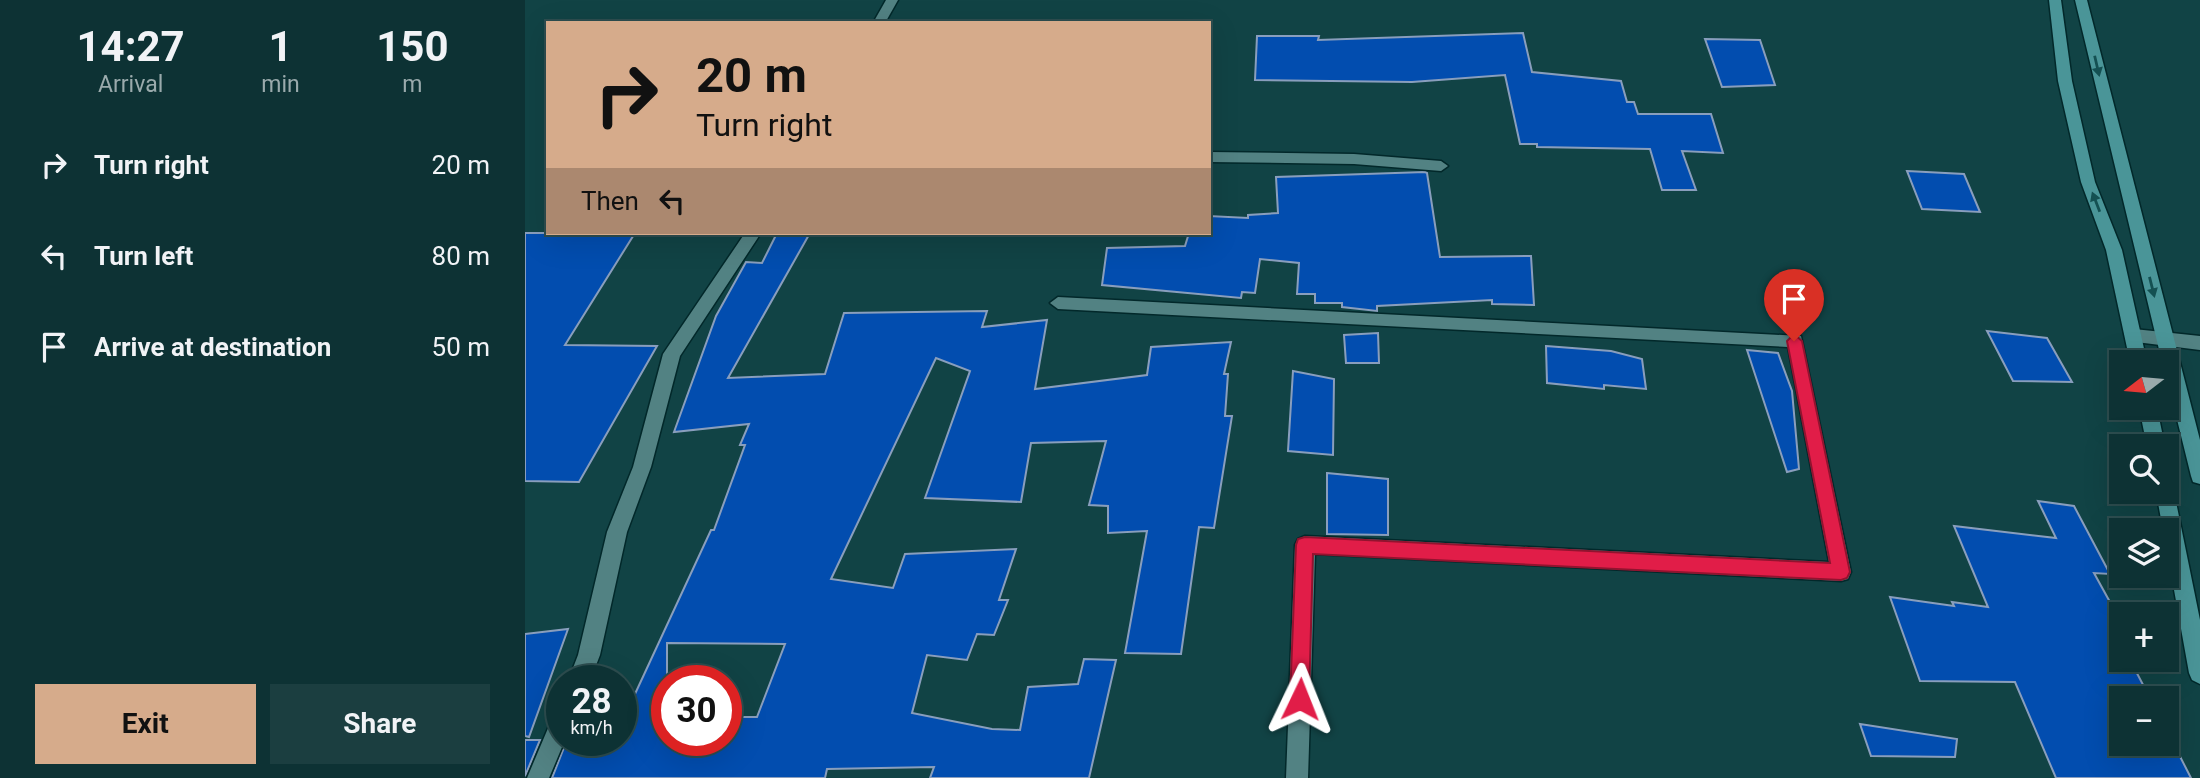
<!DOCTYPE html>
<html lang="en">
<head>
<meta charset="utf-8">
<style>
	:root { --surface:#0d3234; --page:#1b3e40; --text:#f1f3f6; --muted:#9aaaac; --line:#2d4d4f; --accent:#d6ab8b }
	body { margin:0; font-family:Roboto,sans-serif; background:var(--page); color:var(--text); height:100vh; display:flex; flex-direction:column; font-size:26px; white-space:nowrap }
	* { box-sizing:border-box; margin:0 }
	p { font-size:23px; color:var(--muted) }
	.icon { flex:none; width:38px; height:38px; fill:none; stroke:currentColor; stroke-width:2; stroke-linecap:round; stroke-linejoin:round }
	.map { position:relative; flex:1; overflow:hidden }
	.panel { display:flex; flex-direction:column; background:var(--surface); width:525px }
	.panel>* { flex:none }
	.banner { position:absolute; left:21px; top:21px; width:665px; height:214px; border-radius:0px; box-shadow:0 7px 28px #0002,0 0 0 2px var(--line); background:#d6ab8b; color:#111; overflow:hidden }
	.needle { width:46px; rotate:254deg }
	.controls { position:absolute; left:1584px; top:350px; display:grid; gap:14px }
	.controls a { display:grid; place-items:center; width:70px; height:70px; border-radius:0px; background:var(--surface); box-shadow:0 7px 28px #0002,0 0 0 2px var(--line); font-size:35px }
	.speed { position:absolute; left:21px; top:665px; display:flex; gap:14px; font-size:35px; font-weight:700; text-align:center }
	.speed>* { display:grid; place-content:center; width:91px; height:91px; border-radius:50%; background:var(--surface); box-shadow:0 7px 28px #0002,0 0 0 2px var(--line); line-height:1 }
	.speed small { font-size:18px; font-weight:400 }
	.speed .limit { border:10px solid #d22; background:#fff; color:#111 }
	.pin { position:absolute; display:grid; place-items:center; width:60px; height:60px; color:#fff; margin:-72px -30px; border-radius:50% 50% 50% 0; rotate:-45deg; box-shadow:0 0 7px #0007 }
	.pin .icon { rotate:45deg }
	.me { position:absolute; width:77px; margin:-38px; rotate:2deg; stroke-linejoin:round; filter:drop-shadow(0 0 5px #0008) }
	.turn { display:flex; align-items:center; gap:24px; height:147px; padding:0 35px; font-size:32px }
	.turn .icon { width:91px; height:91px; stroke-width:2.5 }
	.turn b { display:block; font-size:49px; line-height:60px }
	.then { display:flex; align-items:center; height:66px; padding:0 35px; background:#0003; gap:14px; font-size:26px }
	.eta { display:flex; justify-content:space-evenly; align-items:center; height:119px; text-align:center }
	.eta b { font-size:42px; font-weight:700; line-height:49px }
	.action { display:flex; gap:14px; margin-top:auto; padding:14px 35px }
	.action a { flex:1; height:80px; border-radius:0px; background:var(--accent); color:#111; font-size:28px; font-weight:700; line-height:80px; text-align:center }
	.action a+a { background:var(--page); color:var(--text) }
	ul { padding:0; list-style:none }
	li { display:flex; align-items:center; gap:21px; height:91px; padding:0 35px }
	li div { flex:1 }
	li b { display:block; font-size:26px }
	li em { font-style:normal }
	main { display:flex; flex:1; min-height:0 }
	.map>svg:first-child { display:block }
	.building { fill:#024daf; stroke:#899ebd; stroke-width:2; fill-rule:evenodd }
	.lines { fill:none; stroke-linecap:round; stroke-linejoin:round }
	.minor-casing { stroke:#02282a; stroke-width:3 }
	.major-casing { stroke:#02282a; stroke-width:3 }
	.minor { fill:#528283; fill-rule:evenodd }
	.major { fill:#4a9598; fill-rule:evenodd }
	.oneway { fill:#145052 }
	.route { fill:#e11d48; stroke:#92132f; stroke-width:2 }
</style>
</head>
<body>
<main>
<section class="panel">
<div class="eta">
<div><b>14:27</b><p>Arrival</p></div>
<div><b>1</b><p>min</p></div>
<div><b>150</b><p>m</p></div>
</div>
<ul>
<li><svg class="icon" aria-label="right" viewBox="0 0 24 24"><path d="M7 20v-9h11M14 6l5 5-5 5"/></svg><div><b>Turn right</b></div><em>20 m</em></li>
<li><svg class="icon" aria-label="left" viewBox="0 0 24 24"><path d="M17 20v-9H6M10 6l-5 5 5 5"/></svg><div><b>Turn left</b></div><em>80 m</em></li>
<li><svg class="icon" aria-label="arrive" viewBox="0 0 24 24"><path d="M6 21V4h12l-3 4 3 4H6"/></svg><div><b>Arrive at destination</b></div><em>50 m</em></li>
</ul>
<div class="action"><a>Exit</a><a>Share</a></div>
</section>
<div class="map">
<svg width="1675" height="778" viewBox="0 0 1675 778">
	<rect width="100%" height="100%" fill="#114345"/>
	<!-- building -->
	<g class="building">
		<polygon points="998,33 1007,72 1096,81 1102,102 1109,102 1113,114 1186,114 1198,153 1157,151 1171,190 1137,190 1125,149 1012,147 1012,144 995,144 980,75 887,82 730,80 732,36 794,36 793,40"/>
		<polygon points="1180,39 1235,40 1250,85 1197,87"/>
		<polygon points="1382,171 1439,174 1455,212 1397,209"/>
		<polygon points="900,172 902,173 915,257 1006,256 1009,305 967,304 967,300 852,306 852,311 817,307 817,303 790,303 790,294 772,294 774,263 735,259 730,293 717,292 716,298 577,285 582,248 660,246 664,233 684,233 684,216 723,218 723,215 753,213 751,177"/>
		<polygon points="0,233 110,233 40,345 132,346 54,482 0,481"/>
		<path d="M252 233H285L203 378 300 374 319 313 462 311 457 327 522 320 510 389 622 375 626 347 706 342 699 374H703L700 416H707L689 528 674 527 656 654 600 653 622 531 583 533V506L564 505 581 441 506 443 496 502 400 498 445 371 411 358 306 579 368 588 380 554 491 549 474 600H483L469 635 452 634 442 660 402 655 387 713 467 729 495 730 503 687 553 684 559 659 591 660 564 778H405L409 767 302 769 300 778H27L42 740H96V695L110 694 186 530H189L220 445H215L224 424 149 432 191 316 221 262 237 263ZM142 643 260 644 232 717H201V740H142Z"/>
		<polygon points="1462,331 1522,338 1547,382 1488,381"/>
		<polygon points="853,333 854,363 821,363 819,335"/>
		<polygon points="1021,346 1086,351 1117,359 1121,389 1079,385 1079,389 1022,383"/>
		<polygon points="1222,350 1253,353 1267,391 1274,469 1262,472"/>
		<polygon points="768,371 809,379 808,455 763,451"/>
		<polygon points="802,473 863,479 863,535 802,534"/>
		<polygon points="1513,501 1549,506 1585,574 1569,573 1596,622 1596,660 1605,660 1625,698 1596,698 1596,744 1642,744 1642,731 1666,778 1531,778 1490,682 1395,681 1365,597 1429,606 1427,602 1463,607 1429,526 1531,538"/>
		<polygon points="43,629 4,737 0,736 0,634"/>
		<polygon points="1335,724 1432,739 1430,757 1346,756"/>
		<polygon points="0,740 15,740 0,776"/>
	</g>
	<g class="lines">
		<!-- minor casing -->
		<g class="minor-casing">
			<g id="minor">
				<polygon points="361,0 373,0 360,23 348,23"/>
				<polygon points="684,152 829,154 916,161 923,166 916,171 829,164 684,162"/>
				<polygon points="220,233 236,233 155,356 126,467 102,532 75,655 65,681 43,681 53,655 82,532 108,467 138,354"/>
				<polygon points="533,297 1276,336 1326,572 1323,579 1316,581 790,554 783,778 761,778 770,545 773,539 780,536 1304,562 1263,347 533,309 525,303"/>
				<polygon points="1609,329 1675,336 1675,350 1603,341 1601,336 1603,331"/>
				<polygon points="37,711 37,740 40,740 24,778 2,778 29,714"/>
			</g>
		</g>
		<!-- major casing -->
		<g class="major-casing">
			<g id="major">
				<polygon points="1524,0 1536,0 1547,81 1570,182 1597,250 1622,362 1605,362 1581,250 1556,182 1533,81"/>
				<polygon points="1550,0 1562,0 1675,440 1675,484 1668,482 1666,476 1642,379 1642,362 1637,362"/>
				<polygon points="1614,408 1632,408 1640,446 1622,446"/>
				<polygon points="1642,484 1647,486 1649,492 1675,620 1675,684 1667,680 1664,673 1642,551 1642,530 1638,530 1631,492 1642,492"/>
			</g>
		</g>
		<!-- minor -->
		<use href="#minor" class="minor"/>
		<!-- major -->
		<use href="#major" class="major"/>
	</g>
	<!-- one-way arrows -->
	<defs><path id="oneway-solid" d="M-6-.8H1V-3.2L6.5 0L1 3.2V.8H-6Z" transform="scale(1.75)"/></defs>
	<g class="oneway">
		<use href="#oneway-solid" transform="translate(1572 66) rotate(77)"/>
		<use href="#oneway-solid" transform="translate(1571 202) rotate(-111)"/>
		<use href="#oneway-solid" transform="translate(1627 287) rotate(76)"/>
	</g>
	<!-- route -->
	<polygon class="route" points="1269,334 1277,341 1325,572 1322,578 1316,580 788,554 784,699 782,706 775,709 768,706 765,699 771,545 773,539 780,537 1305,563 1262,341"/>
</svg>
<div class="controls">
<a><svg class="needle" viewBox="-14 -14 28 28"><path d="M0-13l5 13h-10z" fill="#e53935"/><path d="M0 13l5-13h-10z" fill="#9aaaac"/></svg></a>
<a><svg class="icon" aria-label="search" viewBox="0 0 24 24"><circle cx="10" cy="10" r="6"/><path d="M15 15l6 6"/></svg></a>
<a><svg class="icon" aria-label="layers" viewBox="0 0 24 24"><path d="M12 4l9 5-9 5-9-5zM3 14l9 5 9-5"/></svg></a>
<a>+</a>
<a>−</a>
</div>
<div class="speed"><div>28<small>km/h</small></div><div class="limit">30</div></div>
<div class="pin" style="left:1269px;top:341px;background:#d93025"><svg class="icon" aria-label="arrive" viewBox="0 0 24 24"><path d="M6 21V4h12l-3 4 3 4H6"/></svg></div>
<svg class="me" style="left:775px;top:699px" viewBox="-20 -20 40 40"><path d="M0-17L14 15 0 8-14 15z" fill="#e11d48" stroke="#fff" stroke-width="4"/></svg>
<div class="banner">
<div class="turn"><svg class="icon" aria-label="right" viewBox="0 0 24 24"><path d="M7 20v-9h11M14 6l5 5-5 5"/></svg><div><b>20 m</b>Turn right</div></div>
<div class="then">Then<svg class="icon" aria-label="left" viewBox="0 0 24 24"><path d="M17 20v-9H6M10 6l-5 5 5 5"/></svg></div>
</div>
</div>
</main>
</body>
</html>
